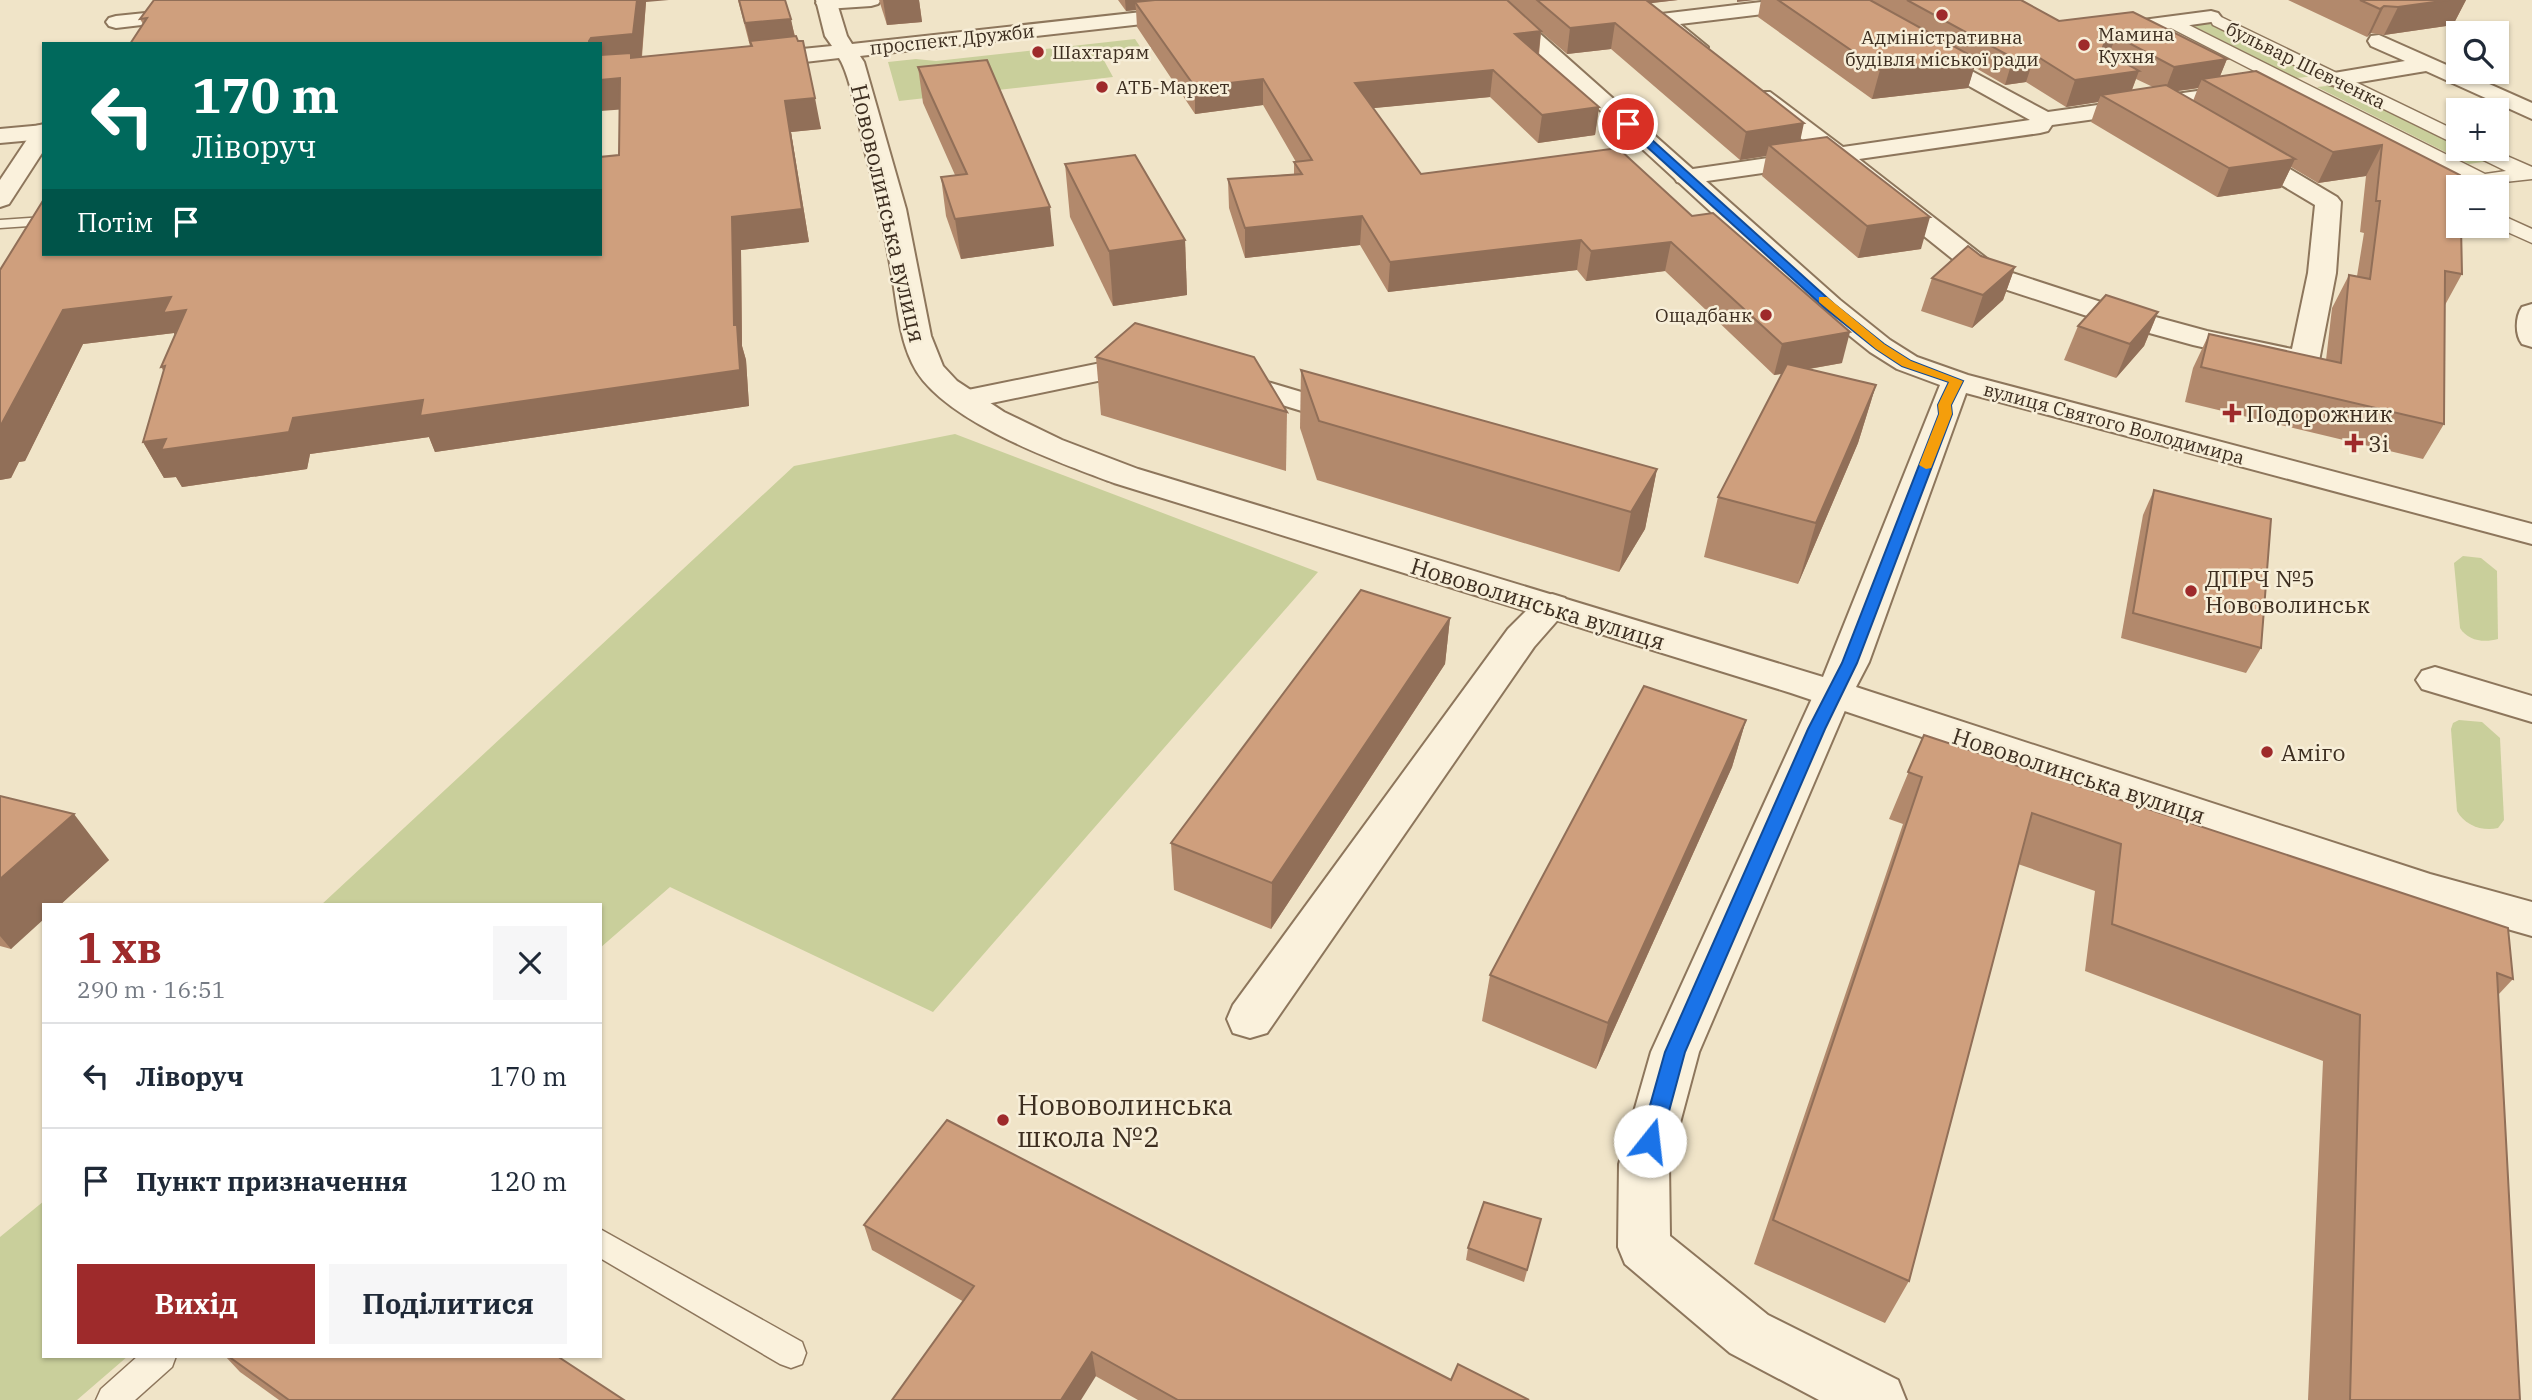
<!DOCTYPE html>
<html lang="uk">
<head>
<meta charset="utf-8">
<style>
	:root { --surface:#fff; --page:#f6f6f7; --text:#1f2937; --muted:#747a83; --line:#e0e1e3; --accent:#9e2a2b }
	body { margin:0; font-family:"IBM Plex Serif",serif; background:var(--page); color:var(--text); height:100vh; display:flex; flex-direction:column; font-size:26px; white-space:nowrap }
	* { box-sizing:border-box; margin:0 }
	p { font-size:23px; color:var(--muted) }
	.icon { flex:none; width:38px; height:38px; fill:none; stroke:currentColor; stroke-width:2; stroke-linecap:round; stroke-linejoin:round }
	.map { position:relative; flex:1; overflow:hidden }
	.panel { position:absolute; left:42px; top:903px; width:560px; height:455px; display:flex; flex-direction:column; background:var(--surface); border-radius:0px; box-shadow:0 2px 5px #0004 }
	.panel>* { flex:none }
	.top-card { position:absolute; left:42px; top:42px; width:560px; height:214px; border-radius:0px; box-shadow:0 2px 5px #0004; background:#00695c; color:#fff; overflow:hidden }
	.tools { position:absolute; left:2446px; top:21px; display:grid; gap:14px }
	.tools a { display:grid; place-items:center; width:63px; height:63px; border-radius:0px; background:var(--surface); box-shadow:0 2px 5px #0004; font-size:35px }
	.pin { position:absolute; display:grid; place-items:center; width:60px; height:60px; color:#fff; margin:-30px; border:4px solid #fff; border-radius:50%; box-shadow:0 2px 7px #0007 }
	.me { position:absolute; width:77px; margin:-38px; rotate:16deg; stroke-linejoin:round; filter:drop-shadow(0 0 5px #0008) }
	.turn { display:flex; align-items:center; gap:24px; height:147px; padding:0 35px; font-size:32px }
	.turn .icon { width:91px; height:91px; stroke-width:2.5 }
	.turn b { display:block; font-size:49px; line-height:60px }
	.then { display:flex; align-items:center; height:66px; padding:0 35px; background:#0003; gap:14px; font-size:26px }
	.round { display:grid; place-items:center; flex:none; width:74px; height:74px; border-radius:0px; background:var(--page) }
	.head { display:flex; align-items:center; justify-content:space-between; height:119px; padding:0 35px }
	h1 { font-size:42px; font-weight:700; line-height:52px; color:var(--accent) }
	.primary-button { display:flex; gap:14px; margin-top:auto; padding:14px 35px }
	.primary-button a { flex:1; height:80px; border-radius:0px; background:var(--accent); color:#fff; font-size:28px; font-weight:700; line-height:80px; text-align:center }
	.primary-button a+a { background:var(--page); color:var(--text) }
	ul { padding:0; list-style:none }
	li { display:flex; align-items:center; gap:21px; height:105px; padding:0 35px; border-top:2px solid var(--line) }
	li div { flex:1 }
	li b { display:block; font-size:26px }
	li em { font-style:normal }
	.map>svg:first-child { display:block }
	.green { fill:#c9cf9b }
	.lines { fill:none; stroke-linecap:round; stroke-linejoin:round }
	.service-casing { stroke:#8d765c; stroke-width:3 }
	.pedestrian-casing { stroke:#8d765c; stroke-width:3 }
	.minor-casing { stroke:#8d765c; stroke-width:4 }
	.tertiary-casing { stroke:#8d765c; stroke-width:4 }
	.service { fill:#faf1dc; fill-rule:evenodd }
	.pedestrian { fill:#faf1dc; fill-rule:evenodd }
	.minor { fill:#faf1dc; fill-rule:evenodd }
	.tertiary { fill:#faf1dc; fill-rule:evenodd }
	.wall { fill:#b2896c; fill-rule:evenodd }
	.shaded-wall { fill:#916f58 }
	.building { fill:#cf9f7d; stroke:#916f58; stroke-width:2 }
	.route { fill:#1a73e8; stroke:#114b97; stroke-width:2 }
	.slow { fill:#f59e0b }
	.poi-dot { fill:#9e2a2b; stroke:#f7eed8; stroke-width:2.5 }
	.labels { text-anchor:middle; dominant-baseline:central; stroke-width:5; stroke-linejoin:round; paint-order:stroke }
	.far-poi-label { font-size:19px; fill:#3d2e20; stroke:#f7eed8; text-anchor:start }
	.far-street-label { font-size:19px; fill:#3d2e20; stroke:#f7eed8 }
	.street-label { font-size:23px; fill:#3d2e20; stroke:#f7eed8 }
	.poi-label { font-size:23px; fill:#3d2e20; stroke:#f7eed8; text-anchor:start }
	.near-poi-label { font-size:28px; fill:#3d2e20; stroke:#f7eed8; text-anchor:start }
</style>
</head>
<body>
<div class="map">
<svg width="2532" height="1400" viewBox="0 0 2532 1400">
	<rect width="100%" height="100%" fill="#f0e4c8"/>
	<!-- green -->
	<g class="green">
		<polygon points="2206,21 2316,76 2296,78 2188,23"/>
		<polygon points="1135,39 1143,51 1101,55 1113,77 899,101 888,62 916,59 936,61"/>
		<polygon points="2336,85 2459,146 2459,149 2489,161 2469,164 2317,87"/>
		<polygon points="955,434 1318,572 933,1012 670,887 600,948 600,905 321,905 794,466"/>
		<path d="M2463 556 2481 558 2497 571 2498 639C2484 643 2468 641 2460 628L2454 563Z"/>
		<path d="M2459 720 2482 722 2500 738 2504 820 2498 828C2483 832 2464 825 2457 811L2451 729 2453 723Z"/>
		<polygon points="44,1201 44,1356 128,1356 77,1400 0,1400 0,1237"/>
	</g>
	<g class="lines">
		<!-- service casing -->
		<g class="service-casing">
			<g id="service">
				<polygon points="44,217 44,225 0,228 0,220"/>
				<polygon points="600,1229 802,1342 806,1353 802,1364 791,1368 780,1364 600,1258"/>
				<polygon points="138,1356 176,1356 172,1367 135,1400 96,1400 101,1389"/>
			</g>
		</g>
		<!-- pedestrian casing -->
		<g class="pedestrian-casing">
			<g id="pedestrian">
				<polygon points="2219,16 2459,132 2459,146 2213,25 2211,21 2213,17"/>
				<polygon points="2173,17 2485,174 2506,171 2469,153 2466,149 2491,149 2532,167 2532,179 2459,187 2458,190 2451,188 2448,184 2451,180 2461,177 2167,26 2165,22 2167,18"/>
				<polygon points="2497,213 2532,229 2532,243 2494,226 2497,226"/>
			</g>
		</g>
		<!-- minor casing -->
		<g class="minor-casing">
			<g id="minor">
				<polygon points="818,0 881,0 878,4 871,6 826,9 819,7 816,3"/>
				<polygon points="1778,0 1839,0 1836,4 1829,6 1680,24 1708,47 1705,52 1689,52 1651,20 1654,16 1661,14"/>
				<polygon points="194,8 201,10 204,14 201,18 116,28 109,26 106,22 109,18 116,16"/>
				<polygon points="2211,11 2218,13 2221,17 2218,21 2135,33 2128,31 2125,27 2128,23 2135,21"/>
				<polygon points="2379,35 2532,103 2532,119 2426,71 2336,86 2328,84 2325,79 2328,74 2405,61 2371,46 2368,41 2371,36"/>
				<polygon points="1925,46 2048,112 2247,84 2255,86 2258,91 2255,96 2247,98 2052,125 2048,131 2040,133 1859,159 2000,269 2104,303 2207,331 2292,349 2308,273 2315,205 2233,156 2230,151 2233,146 2242,144 2251,146 2337,197 2341,202 2336,273 2319,361 2314,367 2304,370 2193,345 2084,315 1980,281 1833,163 1686,184 1677,182 1674,177 1677,172 1686,170 1817,151 1754,102 1751,97 1754,92 1770,92 1843,147 2030,120 1917,57 1914,52 1917,47"/>
				<polygon points="44,124 44,150 9,204 0,207 0,180 36,126"/>
				<polygon points="1150,353 1160,356 1165,362 1160,368 963,409 952,406 948,400 952,394 963,391"/>
				<polygon points="1224,369 1362,410 1367,417 1362,424 1351,426 1213,384 1209,378 1213,372"/>
				<polygon points="1552,594 1565,598 1570,606 1534,647 1267,1033 1250,1038 1233,1033 1227,1019 1233,1005 1508,629 1539,598"/>
				<polygon points="2435,667 2532,696 2532,722 2422,689 2416,680 2422,671"/>
				<polygon points="1833,681 1847,685 1852,694 1699,1052 1669,1164 1670,1236 1768,1315 1898,1380 1906,1400 1819,1400 1730,1353 1625,1264 1618,1247 1619,1164 1651,1052 1814,694 1819,685"/>
			</g>
		</g>
		<!-- tertiary casing -->
		<g class="tertiary-casing">
			<g id="tertiary">
				<path d="M816 0H836L847 36 852 44 1187 7 1194 9 1197 13 1194 17 1187 19 860 56 864 62 906 209 931 336 943 366 957 381 1004 412 1062 440 1138 469 1823 677 1940 385 1897 369 1870 352 1820 312 1480 0H1502L1840 300 1890 340 1917 357 1968 375 2532 524V544L1966 393 1869 662 1856 687 2430 874 2532 902V936L2413 902 1791 693 1114 483C1058 462 938 420 912 363 899 336 897 304 892 275 885 235 877 195 866 155 860 132 851 76 839 58L753 68 745 66 742 61 745 56 753 54 832 46 825 36Z"/>
				<polygon points="44,125 44,139 0,143 0,129"/>
				<path d="M2532 304V347L2522 344C2515 335 2515 317 2522 307Z"/>
			</g>
		</g>
		<!-- service -->
		<use href="#service" class="service"/>
		<!-- pedestrian -->
		<use href="#pedestrian" class="pedestrian"/>
		<!-- minor -->
		<use href="#minor" class="minor"/>
		<!-- tertiary -->
		<use href="#tertiary" class="tertiary"/>
	</g>
	<!-- wall -->
	<g class="wall">
		<polygon points="738,0 785,0 821,129 791,132 809,242 741,250 742,346 746,360 749,406 435,452 429,437 310,454 307,469 182,487 176,477 164,478 143,442 164,372 161,367 175,335 174,333 83,344 25,461 19,462 11,478 0,480 0,270 44,254 600,254 619,155 620,109 600,44 143,24 140,19 646,2 642,57 750,46"/>
		<polygon points="879,0 919,0 922,22 887,25"/>
		<polygon points="1118,0 1678,0 1650,3 1921,249 1858,258 1762,176 1766,156 1740,160 1611,49 1567,54 1541,32 1539,55 1599,107 1595,135 1538,143 1490,97 1373,108 1421,174 1618,148 1842,363 1809,369 1876,385 1858,443 1798,584 1704,557 1718,497 1782,374 1774,375 1665,271 1586,281 1577,270 1388,292 1360,245 1245,258 1229,208 1228,179 1294,174 1294,162 1296,162 1263,105 1195,114 1137,27 1136,10 1126,11"/>
		<path d="M1761 0H2021L2059 21 2227 59 2220 76 2460 175 2462 274 2445 305 2444 424 2423 459 2185 402 2193 368 2209 334 2326 360 2332 308 2349 275 2357 276 2364 233 2360 232 2366 176 2318 183 2291 167 2281 188 2217 197 2091 122 2098 102 2066 107 2026 82 2005 85 1974 67 1968 88 1872 99 1758 17ZM2136 79 2153 87 2132 90ZM2198 88 2193 101 2176 91 2193 89Z"/>
		<polygon points="2288,0 2466,0 2453,25 2384,35 2371,33 2367,37"/>
		<polygon points="918,67 1054,246 961,259 946,216 941,177 955,175 923,103"/>
		<polygon points="1065,164 1185,240 1187,295 1113,306 1070,217"/>
		<polygon points="1981,256 2015,267 2003,300 1972,328 1921,311 1932,278"/>
		<polygon points="2158,312 2144,346 2116,378 2064,360 2078,326"/>
		<polygon points="1096,357 1287,412 1286,471 1101,415"/>
		<polygon points="1301,370 1657,469 1645,529 1619,572 1317,480 1300,428"/>
		<polygon points="2154,490 2261,648 2246,673 2121,638 2143,515"/>
		<polygon points="1450,618 1445,664 1271,929 1174,890 1171,843"/>
		<polygon points="1746,720 1732,767 1596,1069 1482,1021 1490,975"/>
		<polygon points="1924,735 2513,979 2498,995 2520,1400 2308,1400 2323,1061 2085,971 2095,891 2018,864 1909,1281 1885,1323 1754,1264 1903,824 1889,819"/>
		<polygon points="0,796 109,860 60,905 44,905 11,949 0,946"/>
		<polygon points="1541,1219 1524,1282 1466,1260 1468,1248"/>
		<polygon points="864,1225 1451,1380 1529,1400 1138,1400 872,1250"/>
		<polygon points="225,1356 557,1356 624,1400 279,1400 240,1372"/>
	</g>
	<!-- shaded-wall -->
	<g class="shaded-wall">
		<polygon points="637,0 669,0 646,2 641,63 600,67 600,44 589,44 589,41"/>
		<polygon points="883,0 919,0 922,22 887,25"/>
		<polygon points="1125,0 1226,0 1135,2 1136,10 1126,11"/>
		<polygon points="1620,0 1678,0 1619,7"/>
		<polygon points="1737,0 1756,0 1737,2"/>
		<polygon points="2449,0 2466,0 2453,25 2384,35 2398,7"/>
		<polygon points="2384,6 2371,33 2367,37 2380,9"/>
		<polygon points="791,19 797,48 752,52 745,23"/>
		<polygon points="1615,23 1611,49 1567,54 1570,28"/>
		<polygon points="1541,31 1538,57 1515,34"/>
		<polygon points="2116,36 2106,62 2097,66 2106,40"/>
		<polygon points="2035,55 2026,82 2005,85 2013,58"/>
		<polygon points="1977,59 1968,88 1872,99 1880,70"/>
		<polygon points="2227,59 2216,86 2202,79 2198,88 2164,93 2174,67"/>
		<polygon points="1493,70 1490,97 1354,110 1355,83"/>
		<polygon points="2139,71 2129,97 2101,95 2098,102 2066,107 2075,80"/>
		<polygon points="620,78 628,109 600,111 600,80"/>
		<polygon points="1263,79 1263,105 1195,114 1195,87"/>
		<polygon points="815,98 821,129 791,132 809,242 741,250 742,346 746,360 749,406 435,452 429,437 310,454 307,469 182,487 176,477 164,478 143,442 293,418 734,325 732,217 785,101"/>
		<polygon points="1599,107 1595,135 1538,143 1542,115"/>
		<polygon points="1804,123 1798,151 1769,145 1766,156 1740,160 1746,132"/>
		<polygon points="2382,145 2366,176 2318,183 2333,152"/>
		<polygon points="2295,159 2281,188 2217,197 2229,168"/>
		<polygon points="1050,207 1054,246 961,259 955,219"/>
		<polygon points="1362,216 1360,245 1245,258 1245,228"/>
		<polygon points="1930,217 1921,249 1858,258 1867,226"/>
		<polygon points="1185,240 1187,295 1113,306 1109,251"/>
		<polygon points="1581,240 1577,270 1388,292 1390,262"/>
		<polygon points="1671,242 1665,271 1586,281 1591,251"/>
		<polygon points="2015,267 2003,300 1972,328 1983,295"/>
		<polygon points="171,297 186,310 182,347 174,333 83,344 25,461 19,462 11,478 0,480 0,425 63,310"/>
		<polygon points="2158,312 2144,346 2116,378 2130,344"/>
		<polygon points="1850,332 1842,363 1774,375 1782,344"/>
		<polygon points="1876,385 1858,443 1798,584 1816,523"/>
		<polygon points="1657,469 1645,529 1619,572 1631,512"/>
		<polygon points="1450,618 1445,664 1271,929 1272,883"/>
		<polygon points="1746,720 1732,767 1596,1069 1608,1023"/>
		<polygon points="74,814 109,860 60,905 44,905 44,919 11,949 0,936 0,879"/>
		<polygon points="1092,1352 1096,1376 1081,1400 1061,1400"/>
	</g>
	<!-- building -->
	<g class="building">
		<polygon points="154,0 637,0 633,34 591,38 589,41 589,44 453,44 453,43 442,44 130,44 147,18 140,19"/>
		<polygon points="739,0 785,0 791,19 745,23"/>
		<polygon points="1155,0 1507,0 1541,31 1515,34 1599,107 1542,115 1493,70 1355,83 1421,174 1618,148 1692,216 1713,213 1850,332 1782,344 1671,242 1591,251 1581,240 1390,262 1362,216 1245,228 1228,179 1302,174 1294,162 1312,160 1263,79 1195,87 1135,2"/>
		<polygon points="1537,0 1646,0 1804,123 1746,132 1615,23 1570,28"/>
		<polygon points="1778,0 1870,0 1977,59 1880,70"/>
		<polygon points="1907,0 2021,0 2059,21 2133,12 2227,59 2174,67 2116,36 2106,40 2103,47 2106,52 2139,71 2075,80 2035,55 2013,58"/>
		<polygon points="2360,0 2449,0 2398,7 2384,6 2380,9"/>
		<polygon points="796,36 798,41 803,41 815,98 785,101 802,209 732,217 734,325 737,325 740,370 420,416 423,400 293,418 289,432 161,450 166,439 143,442 165,366 161,367 186,310 163,313 171,297 63,310 1,425 0,425 0,270 44,199 44,254 600,254 600,157 619,155 620,78 600,80 600,55 631,53 631,58 752,46 750,41"/>
		<polygon points="987,60 1050,207 955,219 941,177 967,174 918,67"/>
		<polygon points="2256,71 2460,175 2460,187 2459,187 2459,226 2461,226 2462,274 2445,271 2444,424 2201,367 2209,334 2341,363 2349,275 2370,279 2380,201 2376,201 2382,145 2333,152 2202,79"/>
		<polygon points="2166,85 2295,159 2229,168 2101,95"/>
		<polygon points="1827,137 1930,217 1867,226 1769,145"/>
		<polygon points="1135,155 1185,240 1109,251 1065,164"/>
		<polygon points="1968,246 1981,256 2015,267 1983,295 1932,278"/>
		<polygon points="2106,295 2158,312 2130,344 2078,326"/>
		<polygon points="1135,323 1254,357 1287,412 1096,357"/>
		<polygon points="1787,364 1876,385 1816,523 1718,497"/>
		<polygon points="1301,370 1657,469 1631,512 1319,421"/>
		<polygon points="2154,490 2271,519 2261,648 2133,613"/>
		<polygon points="1361,590 1450,618 1272,883 1171,843"/>
		<polygon points="1644,686 1746,720 1608,1023 1490,975"/>
		<polygon points="1924,735 2508,928 2513,979 2497,973 2520,1400 2350,1400 2360,1015 2112,924 2121,844 2032,813 1909,1281 1773,1220 1922,777 1908,772"/>
		<polygon points="0,796 74,814 0,879"/>
		<polygon points="947,1120 1451,1380 1458,1364 1529,1400 1178,1400 1092,1352 1061,1400 892,1400 974,1286 864,1225"/>
		<polygon points="1484,1202 1541,1219 1527,1270 1468,1248"/>
		<polygon points="228,1356 557,1356 624,1400 289,1400"/>
	</g>
	<!-- route -->
	<polygon class="route" points="1624,121 1631,121 1834,304 1884,344 1911,361 1963,381 1951,405 1952,414 1857,663 1825,729 1685,1052 1661,1141 1658,1148 1650,1151 1643,1148 1640,1141 1665,1052 1808,729 1842,663 1939,414 1938,405 1949,382 1902,366 1876,349 1826,309 1624,126"/>
	<!-- slow -->
	<polygon class="slow" points="1819,297 1827,297 1884,344 1911,361 1963,381 1951,405 1952,414 1931,468 1926,469 1919,465 1939,414 1938,405 1949,382 1902,366 1876,349 1819,302"/>
	<!-- markers -->
	<g class="poi-dot">
		<circle cx="1942" cy="15" r="7"/>
		<circle cx="2084" cy="45" r="7"/>
		<circle cx="1038" cy="52" r="7"/>
		<circle cx="1102" cy="87" r="7"/>
		<circle cx="1766" cy="315" r="7"/>
		<path d="M2228.5 402.5h7v7h7v7h-7v7h-7v-7h-7v-7h7z"/>
		<path d="M2350.5 432.5h7v7h7v7h-7v7h-7v-7h-7v-7h7z"/>
		<circle cx="2191" cy="591" r="7"/>
		<circle cx="2267" cy="752" r="7"/>
		<circle cx="1003" cy="1120" r="7"/>
	</g>
	<g class="labels">
		<!-- far-poi labels -->
		<g class="far-poi-label">
			<text x="2098" y="34">Мамина<tspan x="2098" dy="22">Кухня</tspan></text>
			<text x="1942" y="37" text-anchor="middle">Адміністративна<tspan x="1942" dy="22">будівля міської ради</tspan></text>
			<text x="1052" y="52">Шахтарям</text>
			<text x="1116" y="87">АТБ-Маркет</text>
			<text x="1752" y="315" text-anchor="end">Ощадбанк</text>
		</g>
		<!-- far-street labels -->
		<g class="far-street-label">
			<text transform="translate(952 39) rotate(-6)">проспект Дружби</text>
			<text transform="translate(2306 65) rotate(26)">бульвар Шевченка</text>
			<text transform="translate(2114 423) rotate(15)">вулиця Святого Володимира</text>
		</g>
		<!-- street labels -->
		<g class="street-label">
			<text transform="translate(889 213) rotate(77)">Нововолинська вулиця</text>
			<text transform="translate(1538 603) rotate(17)">Нововолинська вулиця</text>
			<text transform="translate(2079 775) rotate(18)">Нововолинська вулиця</text>
		</g>
		<!-- poi labels -->
		<g class="poi-label">
			<text x="2246" y="413">Подорожник</text>
			<text x="2368" y="443">3і</text>
			<text x="2205" y="578">ДПРЧ №5<tspan x="2205" dy="26">Нововолинськ</tspan></text>
			<text x="2281" y="752">Аміго</text>
		</g>
		<!-- near-poi labels -->
		<g class="near-poi-label">
			<text x="1017" y="1104">Нововолинська<tspan x="1017" dy="32">школа №2</tspan></text>
		</g>
	</g>
</svg>
<div class="tools">
<a><svg class="icon" aria-label="search" viewBox="0 0 24 24"><circle cx="10" cy="10" r="6"/><path d="M15 15l6 6"/></svg></a>
<a>+</a>
<a>−</a>
</div>
<div class="pin" style="left:1628px;top:124px;background:#d93025"><svg class="icon" aria-label="arrive" viewBox="0 0 24 24"><path d="M6 21V4h12l-3 4 3 4H6"/></svg></div>
<svg class="me" style="left:1650px;top:1141px" viewBox="-20 -20 40 40"><circle r="19" fill="#fff"/><path d="M0-13L10 11 0 6-10 11z" fill="#1a73e8"/></svg>
<div class="top-card">
<div class="turn"><svg class="icon" aria-label="left" viewBox="0 0 24 24"><path d="M17 20v-9H6M10 6l-5 5 5 5"/></svg><div><b>170 m</b>Ліворуч</div></div>
<div class="then">Потім<svg class="icon" aria-label="arrive" viewBox="0 0 24 24"><path d="M6 21V4h12l-3 4 3 4H6"/></svg></div>
</div>
<section class="panel">
<div class="head"><div><h1>1 хв</h1><p>290 m · 16:51</p></div><a class="round"><svg class="icon" aria-label="close" viewBox="0 0 24 24"><path d="M6 6l12 12M18 6L6 18"/></svg></a></div>
<ul>
<li><svg class="icon" aria-label="left" viewBox="0 0 24 24"><path d="M17 20v-9H6M10 6l-5 5 5 5"/></svg><div><b>Ліворуч</b></div><em>170 m</em></li>
<li><svg class="icon" aria-label="arrive" viewBox="0 0 24 24"><path d="M6 21V4h12l-3 4 3 4H6"/></svg><div><b>Пункт призначення</b></div><em>120 m</em></li>
</ul>
<div class="primary-button"><a>Вихід</a><a>Поділитися</a></div>
</section>
</div>
</body>
</html>
